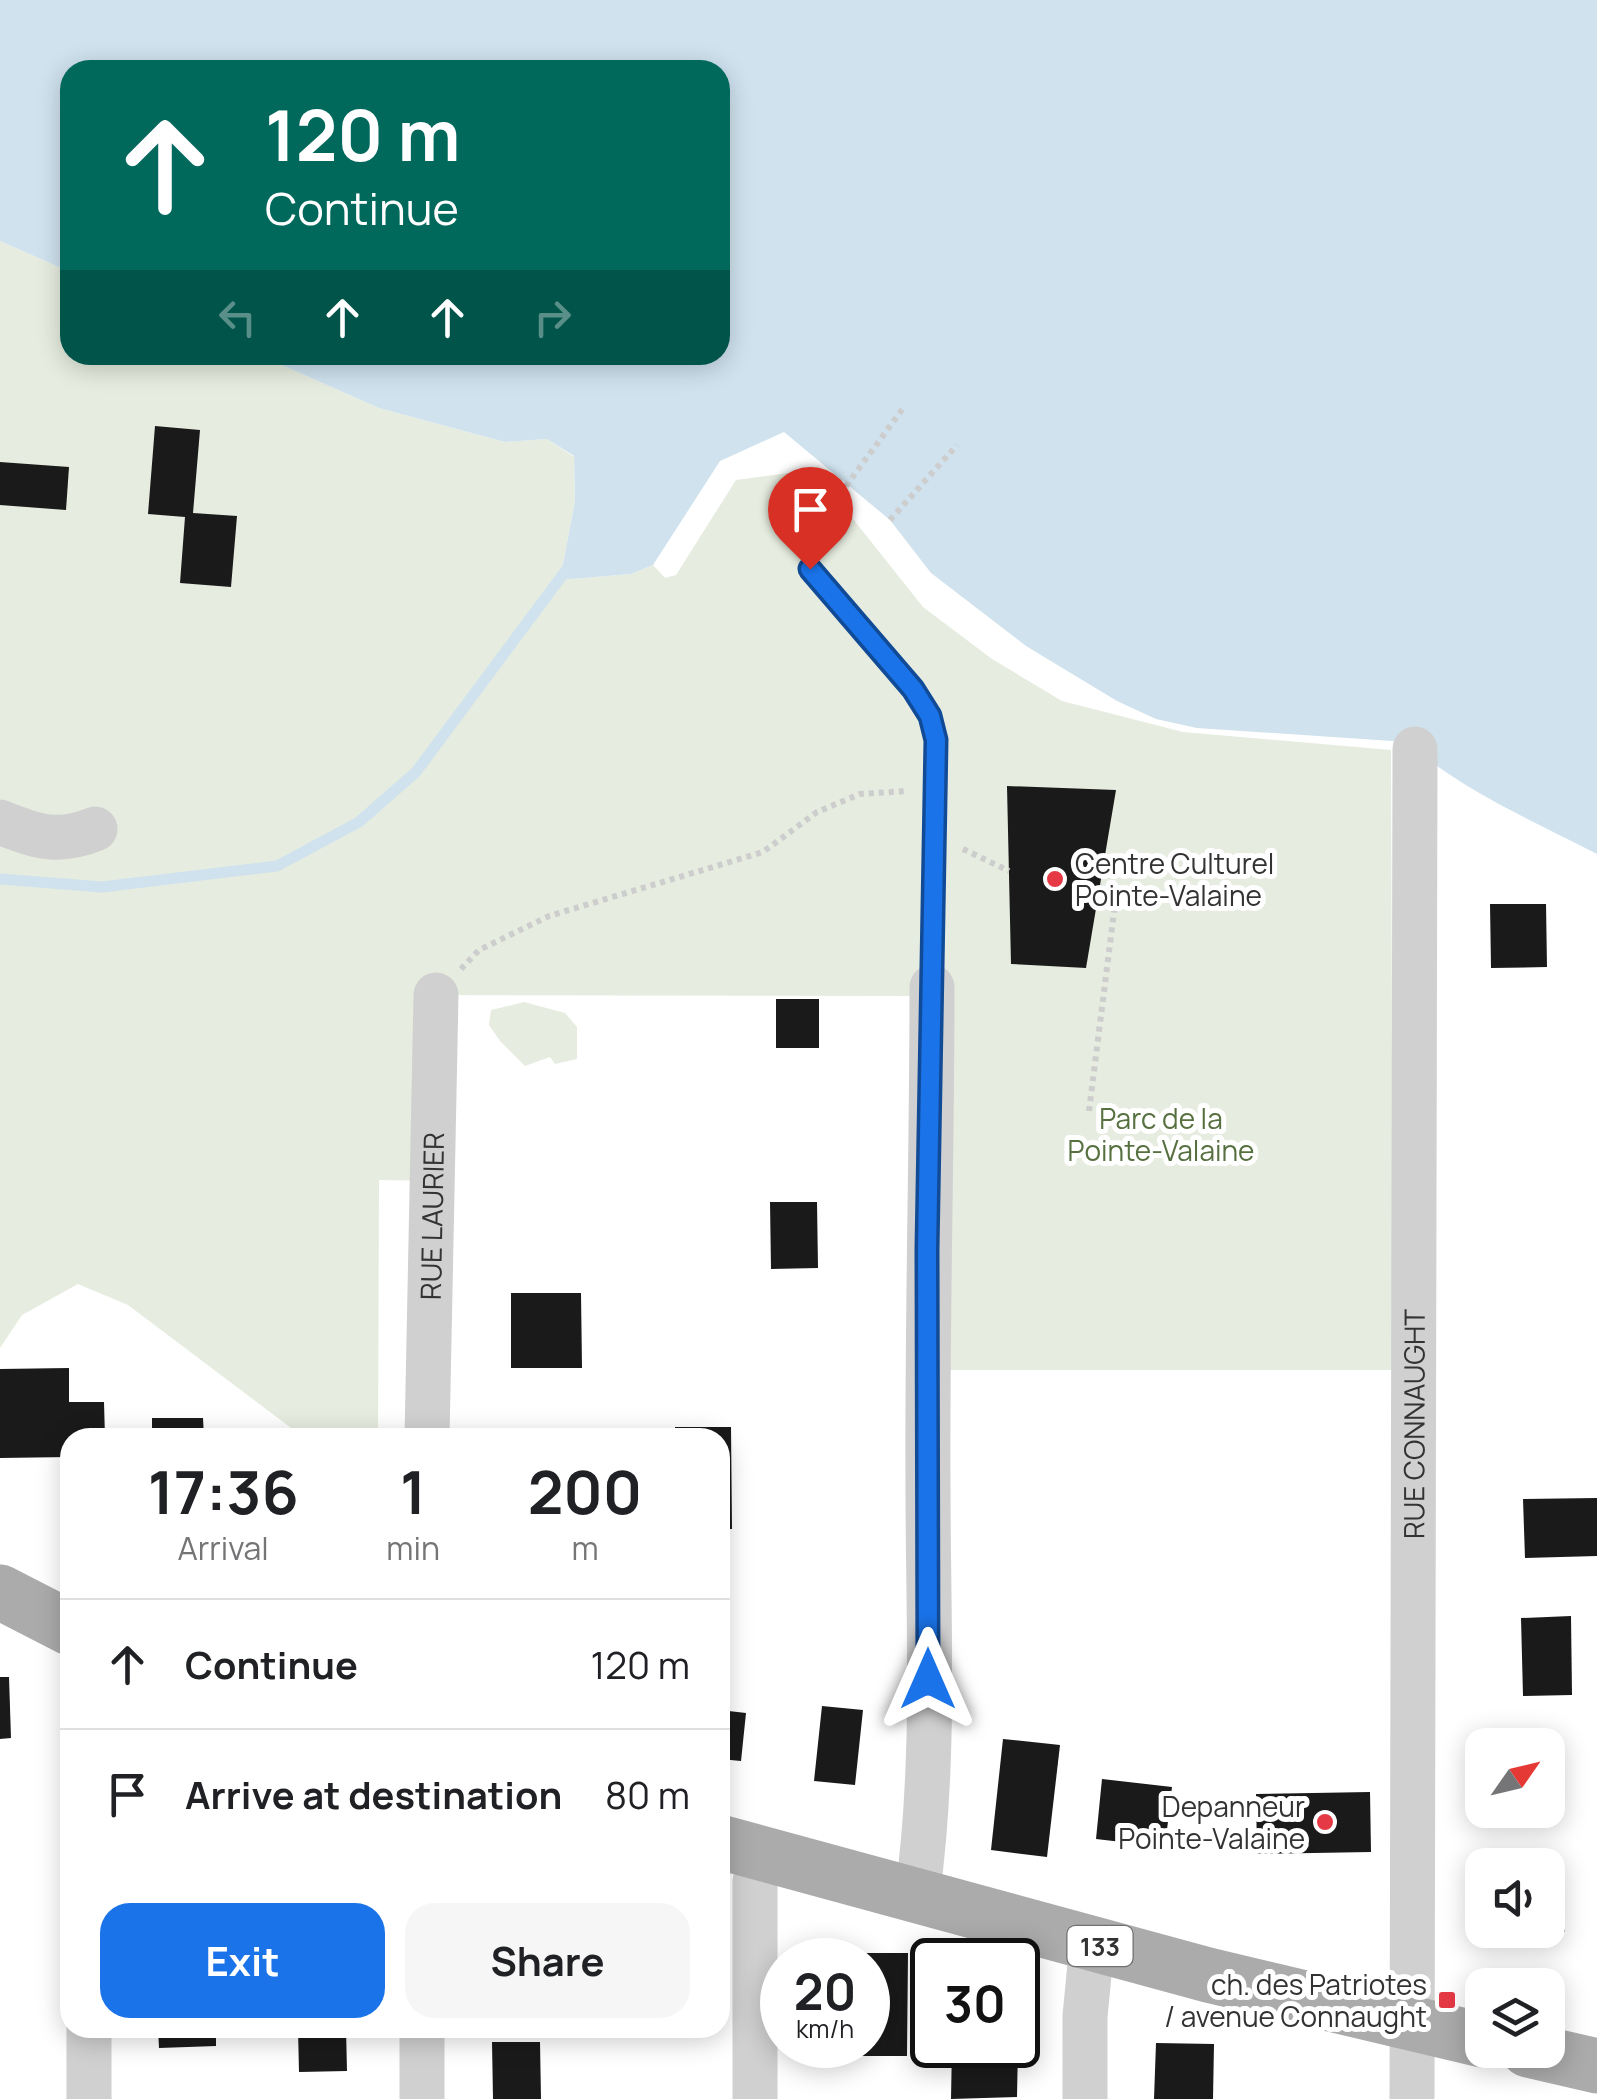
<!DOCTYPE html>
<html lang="en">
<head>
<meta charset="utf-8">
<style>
	:root { --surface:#fff; --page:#f6f6f6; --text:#202124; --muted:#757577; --line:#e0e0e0; --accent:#1a73e8 }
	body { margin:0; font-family:Manrope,sans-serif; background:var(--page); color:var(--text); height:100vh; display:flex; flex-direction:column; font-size:38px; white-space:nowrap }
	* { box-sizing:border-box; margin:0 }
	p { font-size:32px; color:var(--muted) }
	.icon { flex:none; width:55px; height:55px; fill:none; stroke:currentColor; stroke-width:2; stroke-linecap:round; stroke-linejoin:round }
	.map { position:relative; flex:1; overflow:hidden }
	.sheet { position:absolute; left:60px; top:1428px; width:670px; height:610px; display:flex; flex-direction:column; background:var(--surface); border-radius:30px; box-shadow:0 5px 25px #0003 }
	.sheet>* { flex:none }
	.hud { position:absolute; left:60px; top:60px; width:670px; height:305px; border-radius:30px; box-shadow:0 5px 25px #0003; background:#00695c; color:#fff; overflow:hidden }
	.needle { width:65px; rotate:56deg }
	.tools { position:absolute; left:1465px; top:1728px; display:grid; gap:20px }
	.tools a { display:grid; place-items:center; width:100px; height:100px; border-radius:20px; background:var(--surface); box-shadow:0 5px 25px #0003; font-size:50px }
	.speed { position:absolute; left:760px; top:1938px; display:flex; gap:20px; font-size:50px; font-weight:700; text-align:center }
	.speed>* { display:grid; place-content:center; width:130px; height:130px; border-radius:50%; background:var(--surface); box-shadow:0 5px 25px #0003; line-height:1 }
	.speed small { font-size:25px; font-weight:400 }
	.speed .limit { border:5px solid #111; border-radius:15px; background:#fff; color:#111 }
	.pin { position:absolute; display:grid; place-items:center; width:85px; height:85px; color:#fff; margin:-102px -42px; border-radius:50% 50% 50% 0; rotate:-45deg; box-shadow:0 0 10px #0007 }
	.pin .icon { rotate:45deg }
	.me { position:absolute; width:110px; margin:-55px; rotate:0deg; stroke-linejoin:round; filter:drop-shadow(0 0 8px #0008) }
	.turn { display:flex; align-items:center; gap:35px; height:210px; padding:0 40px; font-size:45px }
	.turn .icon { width:130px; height:130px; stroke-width:2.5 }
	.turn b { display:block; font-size:70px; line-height:85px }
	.lanes { display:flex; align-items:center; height:95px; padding:0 40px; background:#0003; justify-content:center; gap:50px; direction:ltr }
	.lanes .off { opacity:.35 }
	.eta { display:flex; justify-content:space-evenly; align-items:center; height:170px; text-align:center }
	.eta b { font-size:60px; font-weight:700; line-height:70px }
	.primary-button { display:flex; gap:20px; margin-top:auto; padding:20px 40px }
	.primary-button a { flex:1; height:115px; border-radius:30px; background:var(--accent); color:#fff; font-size:40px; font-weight:700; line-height:115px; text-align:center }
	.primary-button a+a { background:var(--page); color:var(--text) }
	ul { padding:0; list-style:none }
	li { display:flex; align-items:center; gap:30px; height:130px; padding:0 40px; border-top:2px solid var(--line) }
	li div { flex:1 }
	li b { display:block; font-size:38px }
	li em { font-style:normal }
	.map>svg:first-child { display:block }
	.green { fill:#e6ecdf }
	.water { fill:#cfe2ee }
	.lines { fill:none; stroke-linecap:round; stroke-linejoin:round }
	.stream { stroke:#cfe2ee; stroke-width:11 }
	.building { fill:#1a1a1a }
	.path { stroke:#cdcdcd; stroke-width:6; stroke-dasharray:5 5; stroke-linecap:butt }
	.service { stroke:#d0d0d0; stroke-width:22 }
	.minor { stroke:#d0d0d0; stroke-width:45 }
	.primary { stroke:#ababab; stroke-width:55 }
	.route-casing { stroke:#114b97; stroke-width:25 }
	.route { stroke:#1a73e8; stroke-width:18 }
	.poi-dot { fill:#e63946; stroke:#fff; stroke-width:4 }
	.labels { text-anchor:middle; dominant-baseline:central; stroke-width:10; stroke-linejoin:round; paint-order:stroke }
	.shield { fill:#fff; stroke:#707070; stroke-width:2.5 }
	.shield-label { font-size:25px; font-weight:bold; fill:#333 }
	.poi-label { font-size:28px; fill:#333; stroke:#fff; text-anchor:end }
	.park-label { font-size:28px; fill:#56703f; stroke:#fff }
	.street-label { font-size:28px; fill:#333; stroke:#fff }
</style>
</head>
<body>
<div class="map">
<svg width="1597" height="2099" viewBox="0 0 1597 2099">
	<rect width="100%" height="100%" fill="#fff"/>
	<!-- green -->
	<g class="green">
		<polygon points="0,241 70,272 70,355 259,355 379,408 505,442 547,439 574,457 575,501 560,580 631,574 653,565 665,578 676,575 736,480 789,473 853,519 923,607 992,659 1062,701 1183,732 1391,750 1393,1370 924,1370 931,996 437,995 433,1181 379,1180 378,1437 303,1437 128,1305 78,1284 22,1315 0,1348"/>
		<polygon points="524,1002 565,1013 577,1027 577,1059 555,1064 550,1057 525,1066 500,1041 489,1025 491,1010"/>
	</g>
	<!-- water -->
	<path class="water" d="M0 0H1597V854C1532 820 1462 791 1407 742L1197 728 1156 719 1117 701 1026 646 931 573 890 520 784 432 720 461 653 565 631 574 560 580 575 501 574 456 547 439 505 442 379 408 259 355H720V70H70V272L0 241Z"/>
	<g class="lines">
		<!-- stream -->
		<polyline class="stream" points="0,879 102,887 277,866 359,822 416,772 567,569"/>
	</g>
	<!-- building -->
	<g class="building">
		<polygon points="155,426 200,430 193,513 237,516 231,587 180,583 185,517 148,514"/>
		<polygon points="0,462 69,467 66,510 0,505"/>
		<polygon points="1007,786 1116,790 1086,968 1011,964"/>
		<polygon points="1490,904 1546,904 1547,967 1491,968"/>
		<rect x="776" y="999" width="43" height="49"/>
		<polygon points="770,1202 817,1202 818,1268 771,1269"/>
		<polygon points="511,1293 581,1293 582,1368 511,1368"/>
		<polygon points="69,1368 69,1402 104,1402 105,1438 70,1438 70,1457 0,1458 0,1369"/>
		<polygon points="152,1418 203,1418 204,1438 152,1438"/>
		<polygon points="675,1427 731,1427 732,1529 720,1529 720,1438 675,1438"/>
		<polygon points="1597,1498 1597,1556 1525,1558 1523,1499"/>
		<polygon points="1571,1616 1572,1695 1523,1696 1521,1618"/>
		<polygon points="0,1677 9,1677 11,1738 0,1739"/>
		<polygon points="822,1706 863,1710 855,1785 814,1781"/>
		<polygon points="720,1710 746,1713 741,1761 720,1759"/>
		<polygon points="1003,1739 1060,1745 1047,1857 991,1850"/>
		<polygon points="1102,1779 1172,1787 1165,1847 1096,1839"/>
		<polygon points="1370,1792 1371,1852 1257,1854 1256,1794"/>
		<polygon points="1564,1882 1565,1932 1548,1932 1548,1883"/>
		<polygon points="850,1953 908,1953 907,2056 850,2056 850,2045 868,2045 868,1960 850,1960"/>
		<polygon points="158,2028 216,2028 216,2046 159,2048"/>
		<polygon points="298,2028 346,2028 347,2071 299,2072"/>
		<polygon points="492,2042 540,2042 541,2099 493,2099"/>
		<polygon points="1156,2043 1214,2044 1213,2099 1154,2099"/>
		<polygon points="952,2045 1018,2045 1017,2097 951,2099"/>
	</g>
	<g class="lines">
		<!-- path -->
		<g class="path">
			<polyline points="846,486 904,407"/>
			<polyline points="890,520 957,445"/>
			<polyline points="963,849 1009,871"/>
			<polyline points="461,969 479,950 549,916 763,852 817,812 860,794 907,791"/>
			<polyline points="1089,1111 1117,888 1100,887"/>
		</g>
		<!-- service -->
		<polyline class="service" points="810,569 913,689 930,716 936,740 932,987"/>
		<!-- minor -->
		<g class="minor">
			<path d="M0 822C37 837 58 844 95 829"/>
			<path id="s1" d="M427 1438 436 995"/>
			<path d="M917 1897C936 1762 928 1623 928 1487 927 1320 932 1153 932 987"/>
			<polyline points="89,2028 89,2099"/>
			<polyline points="422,2028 422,2099"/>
			<polyline points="755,2099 755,1882 761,1853"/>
			<polyline points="1085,2099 1085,2016 1092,1944"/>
			<path id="s2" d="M1412 2099 1415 749"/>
		</g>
		<!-- primary -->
		<g class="primary">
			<polyline points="0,1592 70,1628"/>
			<polyline points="720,1842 1208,1975 1482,2040"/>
			<polyline points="1528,2050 1597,2066"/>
		</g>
	</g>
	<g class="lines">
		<!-- route casing -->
		<g class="route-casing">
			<polyline id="route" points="810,569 913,689 930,716 936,740 927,1249 928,1679"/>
		</g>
		<!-- route -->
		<use href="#route" class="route"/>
	</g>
	<!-- markers -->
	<g class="poi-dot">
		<circle cx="1055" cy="879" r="10"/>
		<circle cx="1325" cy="1822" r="10"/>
		<rect x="1437" y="1990" width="20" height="20" rx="5"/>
	</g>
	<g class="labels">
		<!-- shield labels -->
		<rect class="shield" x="1067.5" y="1926" width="65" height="40" rx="8"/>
		<g class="shield-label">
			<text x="1100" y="1946">133</text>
		</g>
		<!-- poi labels -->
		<g class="poi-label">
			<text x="1075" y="863" text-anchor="start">Centre Culturel<tspan x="1075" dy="32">Pointe-Valaine</tspan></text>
			<text x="1305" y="1806">Depanneur<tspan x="1305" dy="32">Pointe-Valaine</tspan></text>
			<text x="1427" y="1984">ch. des Patriotes<tspan x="1427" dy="32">/ avenue Connaught</tspan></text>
		</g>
		<!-- park labels -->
		<g class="park-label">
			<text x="1161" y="1118">Parc de la<tspan x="1161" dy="32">Pointe-Valaine</tspan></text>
		</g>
		<!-- street labels -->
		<g class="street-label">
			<text stroke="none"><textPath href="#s1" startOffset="222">RUE LAURIER</textPath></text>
			<text stroke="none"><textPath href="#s2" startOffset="675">RUE CONNAUGHT</textPath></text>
		</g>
	</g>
</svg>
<div class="tools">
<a><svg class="needle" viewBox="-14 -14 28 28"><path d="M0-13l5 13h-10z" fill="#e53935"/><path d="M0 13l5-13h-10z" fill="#757577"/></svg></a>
<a><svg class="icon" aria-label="sound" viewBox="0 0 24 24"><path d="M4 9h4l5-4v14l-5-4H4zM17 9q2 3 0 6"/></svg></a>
<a><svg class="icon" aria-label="layers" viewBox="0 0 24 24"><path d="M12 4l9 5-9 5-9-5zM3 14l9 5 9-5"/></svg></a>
</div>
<div class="speed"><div>20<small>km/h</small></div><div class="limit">30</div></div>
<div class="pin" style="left:810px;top:569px;background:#d93025"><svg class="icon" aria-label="arrive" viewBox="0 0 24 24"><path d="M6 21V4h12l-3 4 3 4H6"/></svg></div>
<svg class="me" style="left:928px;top:1679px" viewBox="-20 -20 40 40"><path d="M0-17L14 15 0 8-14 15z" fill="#1a73e8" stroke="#fff" stroke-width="4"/></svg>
<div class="hud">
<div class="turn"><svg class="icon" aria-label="ahead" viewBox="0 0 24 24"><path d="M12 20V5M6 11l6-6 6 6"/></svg><div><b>120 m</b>Continue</div></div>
<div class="lanes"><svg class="icon off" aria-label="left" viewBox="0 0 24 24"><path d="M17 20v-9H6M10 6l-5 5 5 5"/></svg><svg class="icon" aria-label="ahead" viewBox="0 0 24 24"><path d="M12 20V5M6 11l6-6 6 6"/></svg><svg class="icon" aria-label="ahead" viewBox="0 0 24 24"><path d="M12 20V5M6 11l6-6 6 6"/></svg><svg class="icon off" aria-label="right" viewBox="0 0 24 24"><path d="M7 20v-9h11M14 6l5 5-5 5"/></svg></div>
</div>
<section class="sheet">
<div class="eta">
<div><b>17:36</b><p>Arrival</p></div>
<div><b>1</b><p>min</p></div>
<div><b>200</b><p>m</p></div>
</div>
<ul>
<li><svg class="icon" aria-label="ahead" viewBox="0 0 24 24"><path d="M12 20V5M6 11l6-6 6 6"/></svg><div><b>Continue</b></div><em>120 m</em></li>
<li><svg class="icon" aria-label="arrive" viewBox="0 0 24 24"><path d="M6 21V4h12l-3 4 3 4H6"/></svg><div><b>Arrive at destination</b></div><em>80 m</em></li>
</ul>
<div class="primary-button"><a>Exit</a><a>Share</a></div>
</section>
</div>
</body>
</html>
